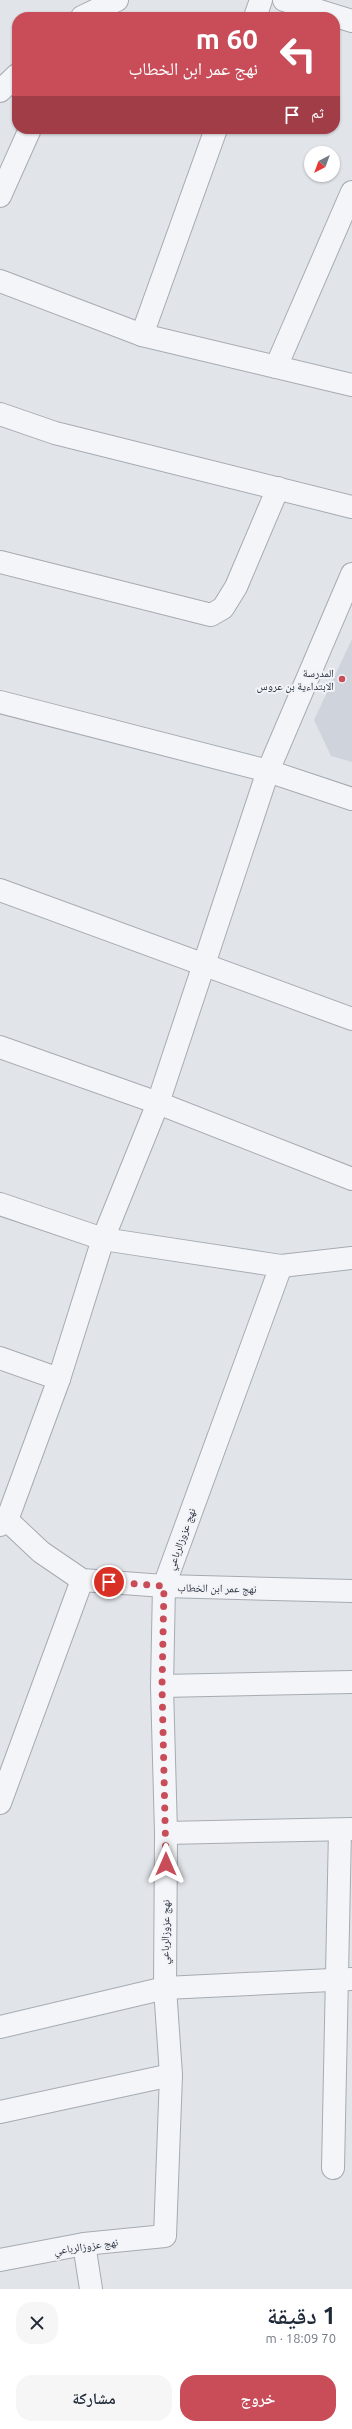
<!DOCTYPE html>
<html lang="ar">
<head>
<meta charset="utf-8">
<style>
	:root { --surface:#fff; --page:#f6f6f7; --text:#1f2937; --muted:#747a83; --accent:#c84d59 }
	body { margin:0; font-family:Ubuntu,"Noto Naskh Arabic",sans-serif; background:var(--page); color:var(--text); direction:rtl; height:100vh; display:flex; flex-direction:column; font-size:15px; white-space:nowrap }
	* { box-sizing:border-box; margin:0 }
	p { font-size:13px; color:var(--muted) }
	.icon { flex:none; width:22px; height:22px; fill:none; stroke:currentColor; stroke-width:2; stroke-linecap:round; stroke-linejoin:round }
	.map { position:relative; height:2289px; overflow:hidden; direction:ltr }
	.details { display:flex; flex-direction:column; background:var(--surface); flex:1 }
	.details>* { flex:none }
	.guide { position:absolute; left:12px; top:12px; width:328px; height:122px; border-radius:16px; box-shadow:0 1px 3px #0004; direction:rtl; background:#c84d59; color:#fff; overflow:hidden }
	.needle { width:26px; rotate:221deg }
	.fabs { position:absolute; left:304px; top:146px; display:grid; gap:8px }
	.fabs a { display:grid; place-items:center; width:36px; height:36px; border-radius:50%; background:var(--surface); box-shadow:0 1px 3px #0004; font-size:20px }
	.pin { position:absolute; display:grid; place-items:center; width:34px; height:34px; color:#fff; margin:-17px; border:2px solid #fff; border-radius:50%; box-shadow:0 1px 4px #0007 }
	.me { position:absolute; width:44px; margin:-22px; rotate:0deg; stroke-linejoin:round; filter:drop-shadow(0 0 3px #0008) }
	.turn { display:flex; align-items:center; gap:14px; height:84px; padding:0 16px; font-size:18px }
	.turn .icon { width:52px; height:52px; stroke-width:2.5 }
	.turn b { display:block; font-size:28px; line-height:34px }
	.then { display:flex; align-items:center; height:38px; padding:0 16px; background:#0003; gap:8px; font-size:15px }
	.round { display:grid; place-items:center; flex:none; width:42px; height:42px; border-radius:16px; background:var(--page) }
	.summary { display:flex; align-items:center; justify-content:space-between; height:68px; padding:0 16px }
	h1 { font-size:24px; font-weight:600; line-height:30px }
	.cta { display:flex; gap:8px; margin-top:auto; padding:8px 16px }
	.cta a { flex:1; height:46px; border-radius:16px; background:var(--accent); color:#fff; font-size:16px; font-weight:600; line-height:46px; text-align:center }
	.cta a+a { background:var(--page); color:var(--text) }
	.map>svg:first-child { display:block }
	.built { fill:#cfd3db }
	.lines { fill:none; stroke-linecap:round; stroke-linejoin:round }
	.minor-casing { stroke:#a6abb3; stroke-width:24 }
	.tertiary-casing { stroke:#a6abb3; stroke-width:24 }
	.minor { stroke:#f4f5f8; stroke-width:22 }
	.tertiary { stroke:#f4f5f8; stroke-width:22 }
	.route { stroke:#c84d59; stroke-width:7; stroke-dasharray:0 12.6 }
	.poi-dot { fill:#c84d59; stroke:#f1f3f7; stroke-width:1.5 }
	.labels { text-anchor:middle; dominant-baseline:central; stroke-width:4; stroke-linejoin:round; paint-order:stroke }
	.poi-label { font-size:11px; fill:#2a3140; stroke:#f1f3f7; text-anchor:end }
	.street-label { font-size:11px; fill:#2a3140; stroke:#f1f3f7 }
</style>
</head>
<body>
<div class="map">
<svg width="352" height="2289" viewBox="0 0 352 2289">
	<rect width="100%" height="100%" fill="#e1e4e9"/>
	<!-- built -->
	<polygon class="built" points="352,639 352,762 331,756 314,720"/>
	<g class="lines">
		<!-- minor casing -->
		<g class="minor-casing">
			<g id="minor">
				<polyline points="284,0 352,21"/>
				<polyline points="82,17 117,0"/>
				<polyline points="255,17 261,0"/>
				<polyline points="0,91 17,75"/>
				<polyline points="0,196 30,129"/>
				<polyline points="0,281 142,335 352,385"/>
				<polyline points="142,335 216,129"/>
				<polyline points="276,367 352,192"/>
				<polyline points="0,414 55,433 352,507"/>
				<polyline points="0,562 211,615 223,608 236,587 278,488"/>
				<polyline points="0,890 352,1019"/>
				<polyline points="0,1047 158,1103 352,1179"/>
				<polyline points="0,1204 103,1239 281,1266 352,1258"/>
				<polyline points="0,1358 59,1379"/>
				<polyline points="7,1520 41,1552 82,1580 164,1586 352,1591"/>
				<polyline points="0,1525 7,1520 59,1379 103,1239 158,1103 268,771 352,799"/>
				<polyline points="162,1686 352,1682"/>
				<polyline points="0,1803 82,1580"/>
				<polyline points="166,1833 352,1829"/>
				<polyline points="0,2027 165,1988 352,1979"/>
				<polyline points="0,2112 171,2075"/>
				<polyline points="333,2168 340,1830"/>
				<polyline points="84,2244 91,2289"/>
				<polyline points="0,2260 84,2244 165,2236 171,2075 165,1988 166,1833 162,1686 164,1586 281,1266"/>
			</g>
		</g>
		<!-- tertiary casing -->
		<g class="tertiary-casing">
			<polyline id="tertiary" points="0,702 268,771 352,574"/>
		</g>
		<!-- minor -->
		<use href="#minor" class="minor"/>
		<!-- tertiary -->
		<use href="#tertiary" class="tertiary"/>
	</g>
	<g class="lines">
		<!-- route -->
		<polyline class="route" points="109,1582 164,1586 162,1686 166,1864"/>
	</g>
	<!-- markers -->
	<circle class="poi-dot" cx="342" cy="679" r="4"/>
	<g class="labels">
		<!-- poi labels -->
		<g class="poi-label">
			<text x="334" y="673">المدرسة<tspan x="334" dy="13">الابتداءية بن عروس</tspan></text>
		</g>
		<!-- street labels -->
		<g class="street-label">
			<text transform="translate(181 1539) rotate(-70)">نهج عزوزالرباعي</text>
			<text transform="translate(217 1588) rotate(1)">نهج عمر ابن الخطاب</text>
			<text transform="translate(165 1932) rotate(-89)">نهج عزوزالرباعي</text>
			<text transform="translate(86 2246) rotate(-8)">نهج عزوزالرباعي</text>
		</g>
	</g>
</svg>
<div class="fabs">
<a><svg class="needle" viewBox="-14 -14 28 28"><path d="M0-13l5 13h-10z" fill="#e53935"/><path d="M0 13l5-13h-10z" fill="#747a83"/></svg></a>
</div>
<div class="pin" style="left:109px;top:1582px;background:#d93025"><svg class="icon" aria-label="arrive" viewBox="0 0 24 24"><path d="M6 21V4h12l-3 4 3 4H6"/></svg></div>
<svg class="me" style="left:166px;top:1864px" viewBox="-20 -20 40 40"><path d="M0-17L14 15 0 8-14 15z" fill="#c84d59" stroke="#fff" stroke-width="4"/></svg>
<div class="guide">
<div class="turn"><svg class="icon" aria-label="left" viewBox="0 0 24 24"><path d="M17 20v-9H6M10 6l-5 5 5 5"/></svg><div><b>60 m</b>نهج عمر ابن الخطاب</div></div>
<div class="then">ثم<svg class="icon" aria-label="arrive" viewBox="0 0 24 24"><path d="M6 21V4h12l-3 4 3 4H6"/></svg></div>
</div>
</div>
<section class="details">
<div class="summary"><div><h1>1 دقيقة</h1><p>70 m · 18:09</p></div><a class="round"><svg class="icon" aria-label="close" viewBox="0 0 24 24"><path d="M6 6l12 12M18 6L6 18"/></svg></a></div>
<div class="cta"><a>خروج</a><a>مشاركة</a></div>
</section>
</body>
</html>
